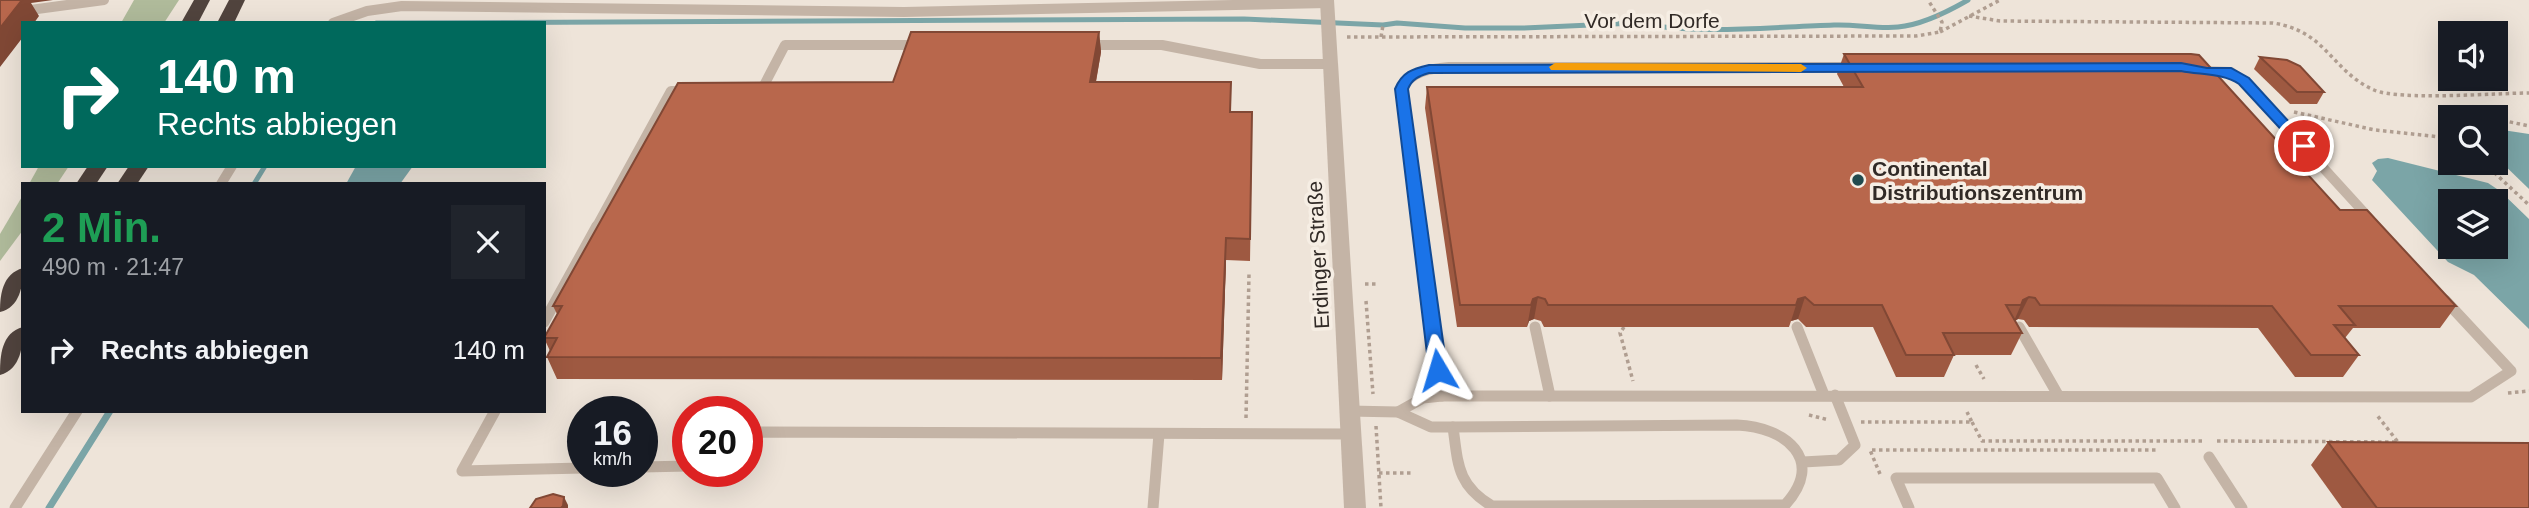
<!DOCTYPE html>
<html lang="de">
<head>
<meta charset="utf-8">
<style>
	:root { --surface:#171b24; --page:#20242c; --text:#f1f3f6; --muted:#9ea1a6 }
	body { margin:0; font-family:Arial,sans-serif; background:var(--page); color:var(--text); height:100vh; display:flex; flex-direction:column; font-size:26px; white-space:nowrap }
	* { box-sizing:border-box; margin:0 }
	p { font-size:23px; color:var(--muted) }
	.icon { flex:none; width:38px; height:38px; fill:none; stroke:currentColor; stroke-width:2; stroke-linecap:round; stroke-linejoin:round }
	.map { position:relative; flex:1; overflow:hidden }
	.side { position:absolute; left:21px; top:182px; width:525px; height:231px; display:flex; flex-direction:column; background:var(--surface); border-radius:0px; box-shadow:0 7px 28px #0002 }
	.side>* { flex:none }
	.hud { position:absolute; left:21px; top:21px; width:525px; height:147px; border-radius:0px; box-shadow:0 7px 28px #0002; background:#00695c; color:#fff; overflow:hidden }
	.tools { position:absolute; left:2438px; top:21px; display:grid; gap:14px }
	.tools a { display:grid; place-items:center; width:70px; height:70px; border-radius:0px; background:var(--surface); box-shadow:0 7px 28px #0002; font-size:35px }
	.speed { position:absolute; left:567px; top:396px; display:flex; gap:14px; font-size:35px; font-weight:700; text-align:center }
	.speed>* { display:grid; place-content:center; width:91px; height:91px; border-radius:50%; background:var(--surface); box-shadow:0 7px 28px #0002; line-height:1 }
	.speed small { font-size:18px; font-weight:400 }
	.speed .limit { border:10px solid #d22; background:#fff; color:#111 }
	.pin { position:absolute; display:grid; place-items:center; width:60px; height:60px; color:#fff; margin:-30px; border:4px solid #fff; border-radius:50%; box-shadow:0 2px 7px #0007 }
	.me { position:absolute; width:77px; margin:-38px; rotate:353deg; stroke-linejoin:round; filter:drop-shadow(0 0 5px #0008) }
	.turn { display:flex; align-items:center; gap:24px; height:147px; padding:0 21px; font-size:32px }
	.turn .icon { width:91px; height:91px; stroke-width:2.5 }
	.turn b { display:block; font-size:49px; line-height:60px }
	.round { display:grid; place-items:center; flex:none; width:74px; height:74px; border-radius:0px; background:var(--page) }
	.summary { display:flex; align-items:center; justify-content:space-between; height:119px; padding:0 21px }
	h1 { font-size:42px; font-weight:600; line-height:52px; color:#1e9e55 }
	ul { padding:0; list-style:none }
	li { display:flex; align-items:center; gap:21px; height:98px; padding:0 21px }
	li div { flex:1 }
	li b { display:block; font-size:26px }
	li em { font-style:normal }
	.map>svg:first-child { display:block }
	.green { fill:#b0bb9b }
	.water { fill:#7ba5a7; fill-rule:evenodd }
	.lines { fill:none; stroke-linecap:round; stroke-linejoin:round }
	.stream-far1 { stroke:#7ba5a7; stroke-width:5 }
	.stream { stroke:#7ba5a7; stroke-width:7 }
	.path { stroke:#b09e91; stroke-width:3.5; stroke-dasharray:3.5 3.5; stroke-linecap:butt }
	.lane-far1 { stroke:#c4b4a6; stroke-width:10 }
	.lane { stroke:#c4b4a6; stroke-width:11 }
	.street { fill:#c4b4a6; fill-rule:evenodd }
	.highway { fill:#51443e; fill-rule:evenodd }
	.wall { fill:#9e5941 }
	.shaded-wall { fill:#814835 }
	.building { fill:#b8674c; stroke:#814835; stroke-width:2 }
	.route { fill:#1a73e8; stroke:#114b97; stroke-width:2 }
	.slow { fill:#f59e0b }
	.poi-dot { fill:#214a4e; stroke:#f6eee4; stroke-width:2.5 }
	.labels { text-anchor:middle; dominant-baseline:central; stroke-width:7; stroke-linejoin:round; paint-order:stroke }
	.street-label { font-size:21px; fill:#312a26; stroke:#f6eee4 }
	.poi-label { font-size:21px; font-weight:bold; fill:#312a26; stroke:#f6eee4; text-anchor:start }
</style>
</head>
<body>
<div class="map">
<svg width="2529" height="508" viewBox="0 0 2529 508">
	<rect width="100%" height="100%" fill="#eee4d9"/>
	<!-- green -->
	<g class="green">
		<polygon points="134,0 179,0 164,23 121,23"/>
		<polygon points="39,166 69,166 57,184 29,184"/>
		<polygon points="23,195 23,230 0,261 0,234"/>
	</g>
	<!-- water -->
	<g class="water">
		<polygon points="2496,129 2529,134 2529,189 2496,157"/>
		<path d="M2388 158 2488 183 2500 191 2529 219V329L2474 275 2448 262 2372 180 2377 171 2372 163 2378 159ZM2450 201H2496V247H2450Z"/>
		<polygon points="356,166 413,166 400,184 346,184"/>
	</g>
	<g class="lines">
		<!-- stream-far1 -->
		<g class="stream-far1">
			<path d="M376 23 1244 19 1383 25 1397 23 1465 28H1524L1635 23C1700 35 1768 27 1834 25 1855 24 1877 29 1898 27 1920 25 1949 11 1968 0"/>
			<polyline points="254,184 265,166"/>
		</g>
		<!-- stream -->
		<polyline class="stream" points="49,508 110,411"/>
		<!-- path -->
		<g class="path">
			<path d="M1969 16 2000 21 2273 23C2327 31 2331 71 2374 90 2399 101 2496 93 2529 93"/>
			<polyline points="1940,32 2000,0"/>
			<polyline points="1347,37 1916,36 1940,32 1942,22 1928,0"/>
			<polyline points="1381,37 1383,25"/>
			<polyline points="2294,112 2375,130 2450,138"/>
			<polyline points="2496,119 2529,126"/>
			<polyline points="2484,163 2529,205"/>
			<polyline points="1365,284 1378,284"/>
			<polyline points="1366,301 1373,394"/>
			<polyline points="1624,327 1620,333 1633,381"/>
			<polyline points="1976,365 1984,379"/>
			<polyline points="2508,393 2529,391"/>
			<polyline points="1809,415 1829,420"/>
			<polyline points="1246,418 1249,274"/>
			<polyline points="1861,422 1972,422 1967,412"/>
			<polyline points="1972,422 1982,441 2202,441"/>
			<polyline points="1376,426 1381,508"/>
			<polyline points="2217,441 2398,442 2376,414"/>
			<polyline points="1379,473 1414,473"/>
			<polyline points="1880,474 1870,450 2159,450"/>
		</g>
		<!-- lane-far1 -->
		<g class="lane-far1">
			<polyline points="0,14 104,0"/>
			<polyline points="333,23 367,11 402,6 904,12 1327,3"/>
			<polyline points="1089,45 1162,45 1260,64 1329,64"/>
			<polyline points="2201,71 2231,72 2244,81 2370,219"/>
			<polyline points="761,91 785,45 918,45"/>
			<polyline points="221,184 232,166"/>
			<polyline points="596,228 671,91 686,91"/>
			<path d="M1420 228 1401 89C1412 71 1429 69 1449 67H1853"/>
		</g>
		<!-- lane -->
		<g class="lane">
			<polyline points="1419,226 1442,396"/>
			<polyline points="544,322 597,226"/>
			<polyline points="1535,327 1550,396"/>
			<polyline points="1797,327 1824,395"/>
			<polyline points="2019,327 2058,395"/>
			<polyline points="495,411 462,471 583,468"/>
			<polyline points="1349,411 1398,412 1431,427 1453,427"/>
			<polyline points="1398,412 1423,398 1442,396 2471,397 2511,371 2445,300"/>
			<path d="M1737 425C1786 427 1826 460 1785 505L1492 506C1457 485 1458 464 1453 427Z"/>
			<polyline points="2209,457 2242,508"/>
			<polyline points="1803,462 1839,460 1855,445 1835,395"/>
			<polyline points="747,464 759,432 1351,434"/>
			<polyline points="642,467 688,466"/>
			<polyline points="15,508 77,411"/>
			<polyline points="1153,508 1159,434"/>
			<polyline points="1909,508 1896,478 2157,478 2175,508"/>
		</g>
		<!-- street -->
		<polygon class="street" points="1320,0 1334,0 1366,508 1344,508"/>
		<!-- highway -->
		<g class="highway">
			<polygon points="194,0 210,0 198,23 181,23"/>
			<polygon points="229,0 245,0 234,23 217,23"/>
			<polygon points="88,166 108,166 96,184 76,184"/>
			<polygon points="129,166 149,166 137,184 117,184"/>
			<path d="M23 268C23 286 20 307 0 312 0 295 2 274 23 268Z"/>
			<path d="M23 327C23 346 21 369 0 375 0 356 1 333 23 327Z"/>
		</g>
	</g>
	<!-- wall -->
	<g class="wall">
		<polygon points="1099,32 1101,52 1096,82 1231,112 1252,134 1250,261 1226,260 1222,380 557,379 547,357 550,351 544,338 557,314 553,306 893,82"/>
		<polygon points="1844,54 2340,210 2456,306 2440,328 2353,328 2345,338 2359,355 2343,377 2295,377 2258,328 2029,327 2024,320 2018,319 2015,321 2022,333 2011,355 1954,355 1944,377 1896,377 1873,327 1806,327 1798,319 1791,321 1789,327 1544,327 1541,321 1534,319 1529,321 1527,327 1457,327 1425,108 1427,87 1844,87 1837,74"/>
		<polygon points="2260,57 2324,92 2317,104 2290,104 2254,69"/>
		<polygon points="2328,442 2529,508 2342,508 2311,465"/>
	</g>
	<!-- shaded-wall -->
	<g class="shaded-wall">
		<polygon points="0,0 53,0 31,3 39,16 34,23 23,23 23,37 0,67"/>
		<polygon points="1099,32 1101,52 1092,103 1090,82"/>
		<polygon points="1226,238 1226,260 1222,380 1221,358"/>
		<polygon points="1538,297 1534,319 1529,321 1527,327 1531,305 1533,299"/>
		<polygon points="1805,297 1798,319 1791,321 1798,299"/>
		<polygon points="2029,297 2018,319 2014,321 2023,300"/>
		<polygon points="564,497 568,505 568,508 561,508"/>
	</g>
	<!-- building -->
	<g class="building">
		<polygon points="0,0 22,0 0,28"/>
		<polygon points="911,32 1099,32 1090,82 1231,82 1230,112 1252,112 1250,239 1226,238 1221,358 547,357 557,338 544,338 562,306 553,306 678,83 893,82"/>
		<polygon points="1844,54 2191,54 2199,55 2340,210 2367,210 2456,306 2339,306 2355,325 2334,325 2359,355 2311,355 2272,306 2040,305 2035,298 2029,297 2023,300 2021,305 2006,305 2022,333 1943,333 1954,355 1906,355 1882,305 1814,305 1805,297 1798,299 1796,305 1548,305 1545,299 1538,297 1533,299 1531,305 1460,305 1427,87 1863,87"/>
		<polygon points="2260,57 2287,60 2300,66 2324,92 2297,92"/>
		<polygon points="2328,442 2529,443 2529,508 2377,508"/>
		<polygon points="553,494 564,497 563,506 561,508 530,508 536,499"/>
	</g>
	<!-- route -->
	<path class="route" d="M2181 63 2207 68H2231L2249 78 2311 146 2304 151 2299 149 2239 84C2223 73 2200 75 2181 71L1429 73C1419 76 1412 79 1408 89L1447 370 1444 374H1432L1429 370 1395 89C1402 72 1412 69 1429 65Z"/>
	<!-- slow -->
	<polygon class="slow" points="1555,63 1801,64 1807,68 1801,72 1551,70 1549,67"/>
	<!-- markers -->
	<circle class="poi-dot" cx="1858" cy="180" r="7"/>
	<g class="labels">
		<!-- street labels -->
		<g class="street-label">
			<text x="1652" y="20">Vor dem Dorfe</text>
			<text transform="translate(1318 255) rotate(-93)">Erdinger Straße</text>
		</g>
		<!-- poi labels -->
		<g class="poi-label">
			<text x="1872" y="168">Continental<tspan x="1872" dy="24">Distributionszentrum</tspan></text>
		</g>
	</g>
</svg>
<div class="tools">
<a><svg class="icon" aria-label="sound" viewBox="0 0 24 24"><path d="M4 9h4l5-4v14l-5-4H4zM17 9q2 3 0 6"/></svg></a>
<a><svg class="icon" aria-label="search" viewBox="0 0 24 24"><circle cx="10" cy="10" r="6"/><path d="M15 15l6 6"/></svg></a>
<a><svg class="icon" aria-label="layers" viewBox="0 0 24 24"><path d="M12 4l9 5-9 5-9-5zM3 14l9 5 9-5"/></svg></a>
</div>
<div class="speed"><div>16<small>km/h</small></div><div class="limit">20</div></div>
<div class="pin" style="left:2304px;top:146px;background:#d93025"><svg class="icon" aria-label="arrive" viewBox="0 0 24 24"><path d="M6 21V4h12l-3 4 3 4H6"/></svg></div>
<svg class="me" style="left:1438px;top:370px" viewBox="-20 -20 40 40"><path d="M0-17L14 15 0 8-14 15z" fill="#1a73e8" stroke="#fff" stroke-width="4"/></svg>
<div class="hud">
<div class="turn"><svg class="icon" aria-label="right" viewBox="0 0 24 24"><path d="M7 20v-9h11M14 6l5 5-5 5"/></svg><div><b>140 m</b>Rechts abbiegen</div></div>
</div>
<section class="side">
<div class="summary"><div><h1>2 Min.</h1><p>490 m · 21:47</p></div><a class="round"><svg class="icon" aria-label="close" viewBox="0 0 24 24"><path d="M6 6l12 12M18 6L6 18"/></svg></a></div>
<ul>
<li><svg class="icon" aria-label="right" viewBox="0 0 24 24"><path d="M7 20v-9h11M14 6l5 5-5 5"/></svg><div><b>Rechts abbiegen</b></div><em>140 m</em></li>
</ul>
</section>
</div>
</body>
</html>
